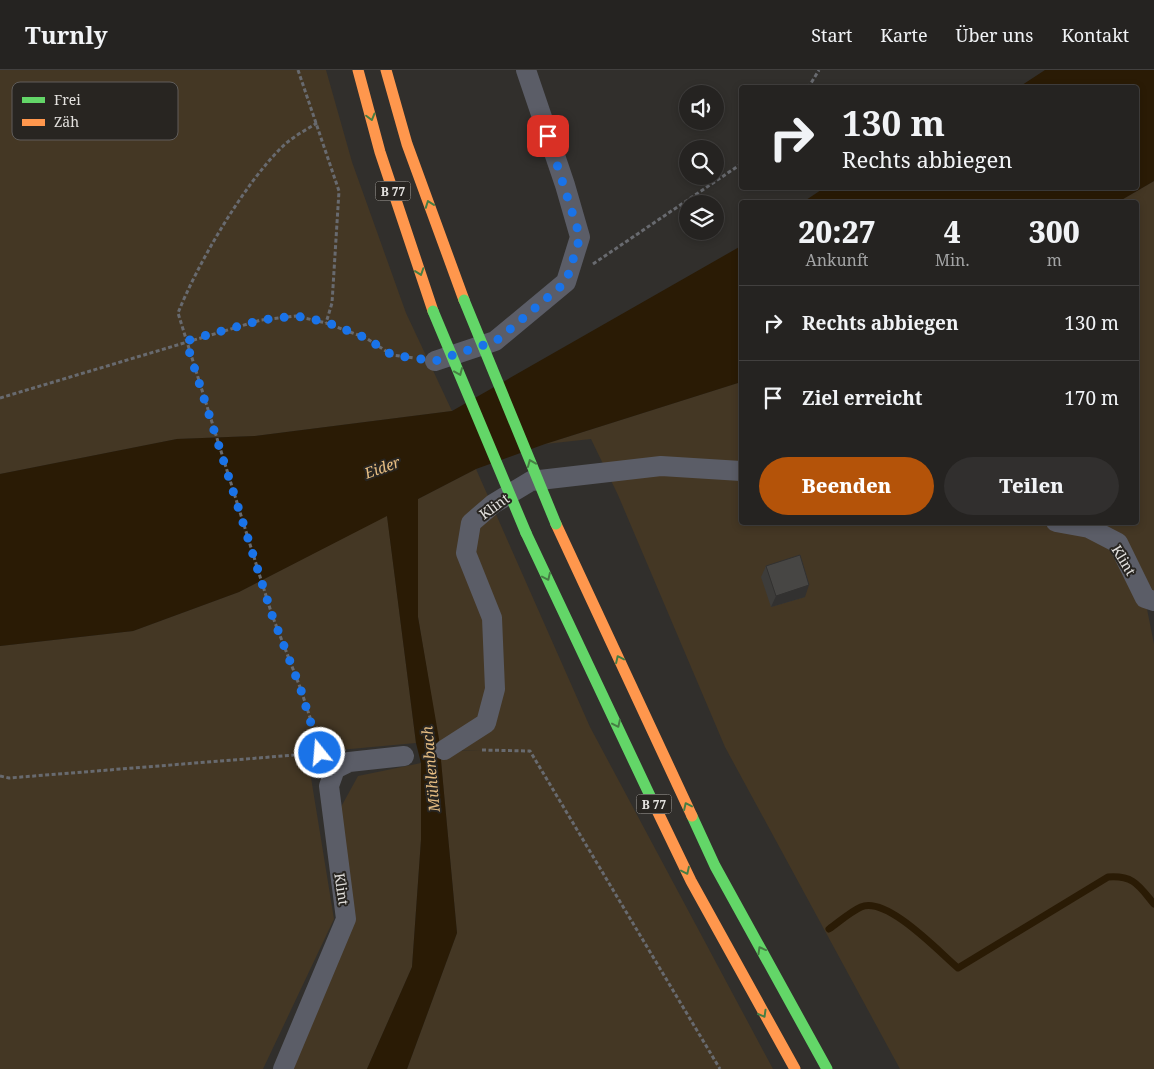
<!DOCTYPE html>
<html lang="de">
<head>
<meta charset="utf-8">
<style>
	:root { --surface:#252321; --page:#312f2e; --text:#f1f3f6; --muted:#a3a4a5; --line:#42403f; --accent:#b45309 }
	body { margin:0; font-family:"Noto Serif",serif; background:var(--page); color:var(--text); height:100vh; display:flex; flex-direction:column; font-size:19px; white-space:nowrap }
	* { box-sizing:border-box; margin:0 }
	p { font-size:16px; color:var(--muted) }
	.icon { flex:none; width:28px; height:28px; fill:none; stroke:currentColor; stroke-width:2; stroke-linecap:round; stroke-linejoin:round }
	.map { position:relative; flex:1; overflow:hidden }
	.sheet { position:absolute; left:739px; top:130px; width:400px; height:325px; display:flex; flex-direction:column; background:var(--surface); border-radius:5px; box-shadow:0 2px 8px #0003,0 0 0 1px var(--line) }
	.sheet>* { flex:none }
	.banner { position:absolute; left:739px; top:15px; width:400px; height:105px; border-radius:5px; box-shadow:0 2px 8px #0003,0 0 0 1px var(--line); background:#252321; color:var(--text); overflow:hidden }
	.buttons { position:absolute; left:679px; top:15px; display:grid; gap:10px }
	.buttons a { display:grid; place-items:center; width:45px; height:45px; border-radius:50%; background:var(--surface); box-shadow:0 2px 8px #0003,0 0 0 1px var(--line); font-size:25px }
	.pin { position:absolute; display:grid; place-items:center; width:42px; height:42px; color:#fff; margin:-21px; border-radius:10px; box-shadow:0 2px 8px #0006 }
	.me { position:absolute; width:55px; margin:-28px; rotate:343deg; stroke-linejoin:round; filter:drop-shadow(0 0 4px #0008) }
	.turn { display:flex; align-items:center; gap:18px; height:105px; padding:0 20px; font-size:22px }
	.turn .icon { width:65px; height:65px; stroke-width:2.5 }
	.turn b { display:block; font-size:35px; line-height:42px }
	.eta { display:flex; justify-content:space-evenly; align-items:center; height:85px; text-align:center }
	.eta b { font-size:30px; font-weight:800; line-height:35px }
	.button { display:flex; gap:10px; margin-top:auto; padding:10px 20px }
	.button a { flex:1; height:58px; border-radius:30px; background:var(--accent); color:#fff; font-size:20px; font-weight:800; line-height:58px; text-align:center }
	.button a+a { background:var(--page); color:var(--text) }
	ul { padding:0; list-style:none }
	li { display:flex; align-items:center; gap:15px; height:75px; padding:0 20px; border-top:1px solid var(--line) }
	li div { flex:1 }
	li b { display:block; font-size:19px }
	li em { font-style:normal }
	header { display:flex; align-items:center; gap:30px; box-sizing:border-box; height:70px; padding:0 25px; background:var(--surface); border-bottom:1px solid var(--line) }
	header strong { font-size:24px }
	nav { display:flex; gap:28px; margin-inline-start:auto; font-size:18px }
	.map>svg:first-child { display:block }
	.green { fill:#443724 }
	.water { fill:#2a1b05 }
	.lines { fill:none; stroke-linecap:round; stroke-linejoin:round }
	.stream { stroke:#2a1b05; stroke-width:7 }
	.path { stroke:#686a6f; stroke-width:3; stroke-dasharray:4 2.5; stroke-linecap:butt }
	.street { stroke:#5b5d67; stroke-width:20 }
	.fast { stroke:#63d668; stroke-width:11 }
	.slow { stroke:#ff974d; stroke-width:11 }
	.fast-bridge { stroke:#63d668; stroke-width:11 }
	.wall { fill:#3d3c3a }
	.shaded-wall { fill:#323130 }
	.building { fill:#474644; stroke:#323130 }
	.oneway { stroke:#467e44 }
	.route { stroke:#1a73e8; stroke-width:9; stroke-dasharray:0 16.2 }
	.labels { text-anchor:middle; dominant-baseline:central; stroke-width:4; stroke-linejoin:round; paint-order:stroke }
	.shield { fill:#282521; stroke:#aba9a5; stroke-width:1 }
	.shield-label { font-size:12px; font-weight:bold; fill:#e3e1de }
	.street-label { font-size:14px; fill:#e3e1de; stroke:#282521 }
	.water-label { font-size:15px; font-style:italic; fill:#e6bd82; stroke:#282521 }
	.key { fill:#282521; stroke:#605d5a; stroke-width:1 }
	.key-label { font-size:14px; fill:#e3e1de }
</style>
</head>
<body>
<header>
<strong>Turnly</strong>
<nav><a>Start</a><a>Karte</a><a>Über uns</a><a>Kontakt</a></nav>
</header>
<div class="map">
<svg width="1154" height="999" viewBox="0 0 1154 999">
	<rect width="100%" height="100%" fill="#312f2c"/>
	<!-- green -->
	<g class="green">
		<polygon points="0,0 326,0 352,92 406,243 452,341 255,366 177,369 0,404"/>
		<polygon points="1154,111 1154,531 1145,529 1154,574 1154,999 900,999 725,677 618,425 591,369 545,374 741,312 741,452 1136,452 1136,132 1118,132"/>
		<polygon points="476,399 590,657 773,999 407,999 457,863 440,681 483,681 440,680 418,547 418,429"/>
		<polygon points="387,445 416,673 307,683 334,849 263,999 0,999 0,576 133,561 239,522"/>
		<polygon points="421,693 421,770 412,897 367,999 293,999 355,851 341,737 358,706"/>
	</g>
	<!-- water -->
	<g class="water">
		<polygon points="1045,0 1154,0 1154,111 1118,132 803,132 824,118 1136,118 1136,18 1019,17"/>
		<polygon points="741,176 741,312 545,374 476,399 418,429 418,547 439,669 457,863 407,999 367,999 412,897 421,770 421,693 416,673 387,446 239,522 133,561 0,576 0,404 177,369 255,366 452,341"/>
	</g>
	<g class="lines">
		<!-- stream -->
		<path class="stream" d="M829 859C839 852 850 842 861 837 887 826 939 882 958 898L1108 807C1134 805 1139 816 1154 834"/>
		<!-- path -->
		<g class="path">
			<polyline points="298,0 339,121 332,233 326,253"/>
			<polyline points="808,18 819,0"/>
			<path d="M317 53C306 60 292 67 282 77 244 114 198 193 178 243L272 545 300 617 322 684"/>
			<polyline points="593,194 741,94"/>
			<polyline points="0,328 261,250 296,246 326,253 366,268 392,285 414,288"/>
			<polyline points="482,680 530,681 720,999"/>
			<polyline points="0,706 9,708 320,683"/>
		</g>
		<!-- street -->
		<g class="street">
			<polyline points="435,291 495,271 566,212 580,167 565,115 526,0"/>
			<polyline points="1056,452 1089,458 1118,473 1145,528 1154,531"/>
			<polyline points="444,680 486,653 495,619 492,548 466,483 471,453 493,434 531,411 661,396 741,401"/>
			<polyline points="283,999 346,849 329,716 335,699 349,692 404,686"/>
		</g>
		<!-- fast -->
		<g class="fast">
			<polyline points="526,463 652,730"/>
			<polyline points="692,746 715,796 827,999"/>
		</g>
		<!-- slow -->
		<g class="slow">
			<polyline points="358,0 380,82 433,241"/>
			<polyline points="386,0 407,74 464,230"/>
			<polyline points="556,454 692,746"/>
			<polyline points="652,730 691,811 795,999"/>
		</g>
		<!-- fast-bridge -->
		<g class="fast-bridge">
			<polyline points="464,230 556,454"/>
			<polyline points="433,241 526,463"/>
		</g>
	</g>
	<!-- wall -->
	<polygon class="wall" points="766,496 805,527 771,537 761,507"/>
	<!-- shaded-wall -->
	<polygon class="shaded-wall" points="809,515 805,527 771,537 776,526"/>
	<!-- building -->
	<polygon class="building" points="800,485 809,515 776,526 766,496"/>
	<!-- one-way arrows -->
	<defs><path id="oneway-chevron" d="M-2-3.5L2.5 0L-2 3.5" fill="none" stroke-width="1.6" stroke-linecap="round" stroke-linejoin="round" transform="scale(1.25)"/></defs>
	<g class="oneway">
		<use href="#oneway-chevron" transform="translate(371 47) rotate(75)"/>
		<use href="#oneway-chevron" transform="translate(429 134) rotate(-110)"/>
		<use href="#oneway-chevron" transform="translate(420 202) rotate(71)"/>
		<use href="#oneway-chevron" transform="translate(459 302) rotate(67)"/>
		<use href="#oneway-chevron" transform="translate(531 393) rotate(-112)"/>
		<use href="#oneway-chevron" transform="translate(547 507) rotate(65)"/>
		<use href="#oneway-chevron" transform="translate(619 589) rotate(-115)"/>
		<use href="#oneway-chevron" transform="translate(617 654) rotate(65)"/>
		<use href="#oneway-chevron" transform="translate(687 736) rotate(-115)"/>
		<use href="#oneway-chevron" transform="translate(686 801) rotate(65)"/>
		<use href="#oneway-chevron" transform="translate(761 880) rotate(-119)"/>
		<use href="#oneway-chevron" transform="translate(763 944) rotate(60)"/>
	</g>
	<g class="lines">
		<!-- route -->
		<polyline class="route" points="320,683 300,617 272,545 186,271 261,250 296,246 326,252 366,268 392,285 435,291 496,271 566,212 580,167 548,66"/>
	</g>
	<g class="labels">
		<!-- shield labels -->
		<g class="shield">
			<rect x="375.5" y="111.5" width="35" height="19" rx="4"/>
			<rect x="636.5" y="724.5" width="35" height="19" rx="4"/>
		</g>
		<g class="shield-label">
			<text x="393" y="121">B 77</text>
			<text x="654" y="734">B 77</text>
		</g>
		<!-- street labels -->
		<g class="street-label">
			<text transform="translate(494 436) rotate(-36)">Klint</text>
			<text transform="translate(1124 490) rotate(59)">Klint</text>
			<text transform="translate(342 819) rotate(82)">Klint</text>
		</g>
		<!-- water labels -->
		<g class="water-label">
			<text transform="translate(382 397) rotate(-20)">Eider</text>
			<text transform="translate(430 699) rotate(-95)">Mühlenbach</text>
		</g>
	</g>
	<!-- legend -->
	<rect x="12" y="12" width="166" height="58" rx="8" class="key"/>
	<rect x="22" y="27" width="23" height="6" fill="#63d668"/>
	<rect x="22" y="49" width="23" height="7" fill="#ff974d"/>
	<g class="key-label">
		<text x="54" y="35">Frei</text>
		<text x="54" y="57">Zäh</text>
	</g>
</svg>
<div class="buttons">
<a><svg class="icon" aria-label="sound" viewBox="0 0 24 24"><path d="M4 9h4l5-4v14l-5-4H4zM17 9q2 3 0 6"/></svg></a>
<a><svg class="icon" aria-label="search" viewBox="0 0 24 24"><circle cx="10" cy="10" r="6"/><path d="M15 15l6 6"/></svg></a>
<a><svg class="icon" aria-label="layers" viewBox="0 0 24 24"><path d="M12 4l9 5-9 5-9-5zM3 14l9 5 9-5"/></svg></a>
</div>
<div class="pin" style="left:548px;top:66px;background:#d93025"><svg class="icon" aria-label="arrive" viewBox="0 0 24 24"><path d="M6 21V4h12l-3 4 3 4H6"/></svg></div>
<svg class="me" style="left:320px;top:683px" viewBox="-20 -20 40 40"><circle r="17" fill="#1a73e8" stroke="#fff" stroke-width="3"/><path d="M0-11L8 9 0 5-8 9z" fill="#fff"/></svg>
<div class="banner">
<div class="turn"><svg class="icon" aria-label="right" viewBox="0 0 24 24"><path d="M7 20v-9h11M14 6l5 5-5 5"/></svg><div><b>130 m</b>Rechts abbiegen</div></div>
</div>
<section class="sheet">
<div class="eta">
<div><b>20:27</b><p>Ankunft</p></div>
<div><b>4</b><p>Min.</p></div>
<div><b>300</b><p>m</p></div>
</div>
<ul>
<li><svg class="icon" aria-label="right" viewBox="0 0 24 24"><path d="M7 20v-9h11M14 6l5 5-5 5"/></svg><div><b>Rechts abbiegen</b></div><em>130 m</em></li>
<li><svg class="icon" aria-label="arrive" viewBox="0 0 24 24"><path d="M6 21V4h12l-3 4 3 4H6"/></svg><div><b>Ziel erreicht</b></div><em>170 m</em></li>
</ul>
<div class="button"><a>Beenden</a><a>Teilen</a></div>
</section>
</div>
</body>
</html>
